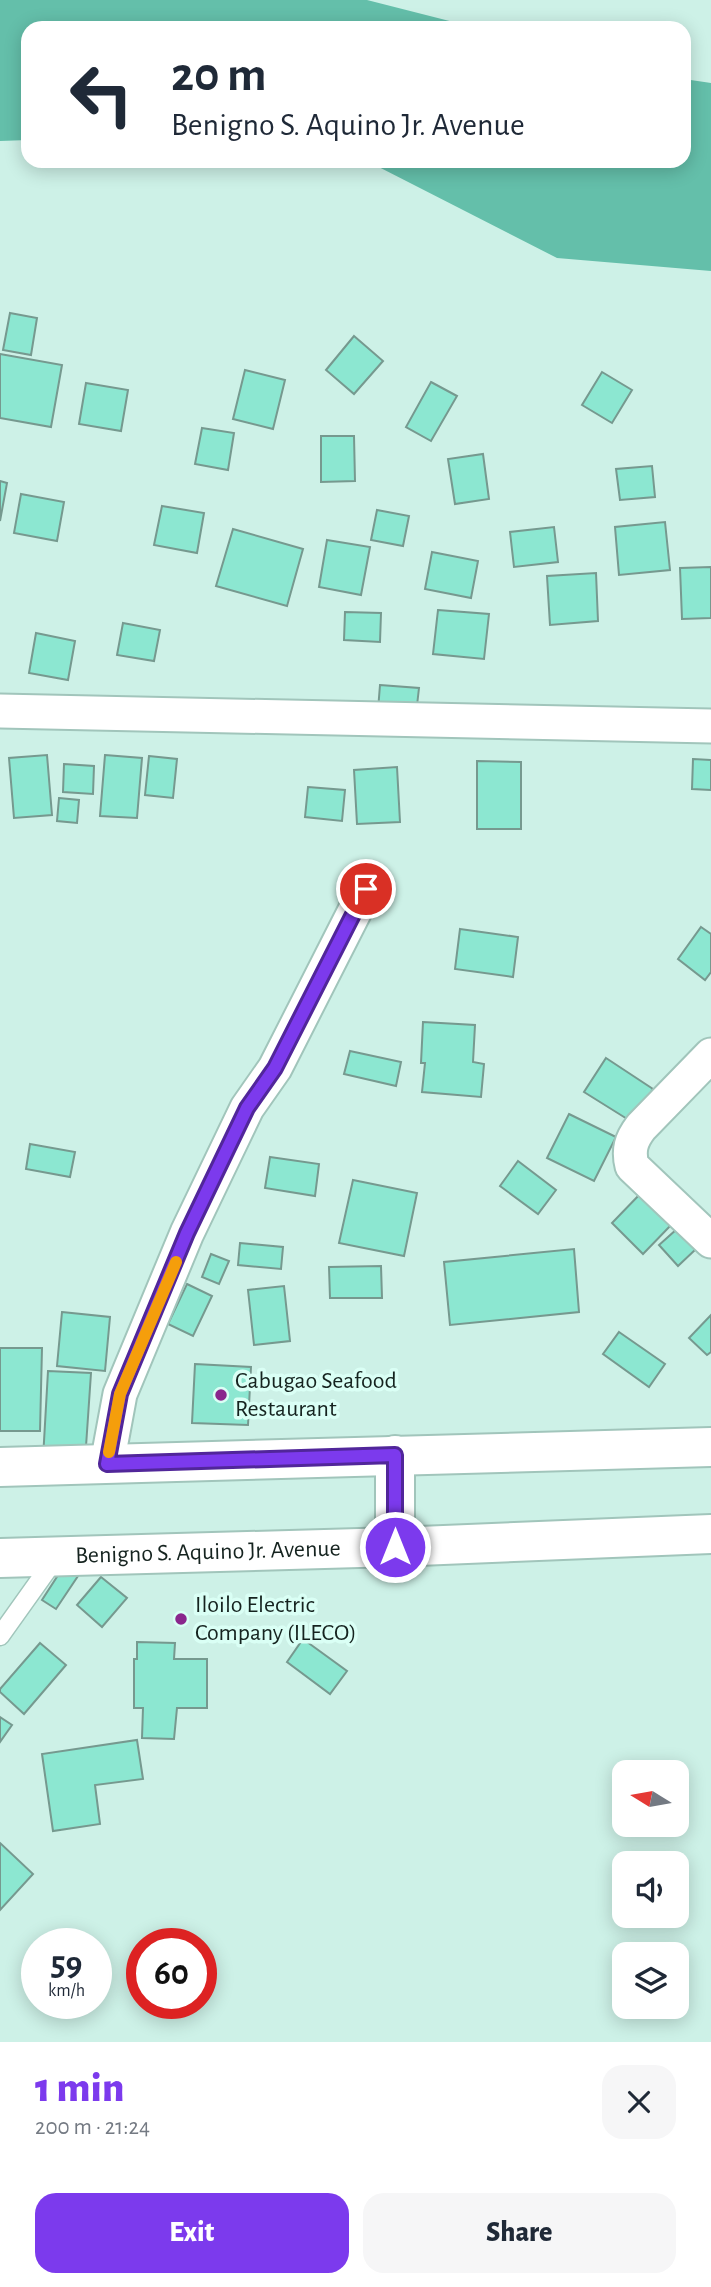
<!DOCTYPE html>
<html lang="en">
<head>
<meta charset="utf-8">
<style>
	:root { --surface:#fff; --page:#f6f6f7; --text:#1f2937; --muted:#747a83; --accent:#7c3aed }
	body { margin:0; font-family:"Alegreya Sans",sans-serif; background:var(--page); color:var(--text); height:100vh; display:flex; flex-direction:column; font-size:26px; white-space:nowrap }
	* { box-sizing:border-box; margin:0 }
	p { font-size:23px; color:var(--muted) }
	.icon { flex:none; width:38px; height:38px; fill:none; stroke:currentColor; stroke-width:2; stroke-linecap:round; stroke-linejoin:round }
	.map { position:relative; height:2042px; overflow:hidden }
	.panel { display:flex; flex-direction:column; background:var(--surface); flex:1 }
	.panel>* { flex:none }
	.guide { position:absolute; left:21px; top:21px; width:670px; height:147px; border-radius:21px; box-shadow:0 4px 18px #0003; background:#fff; color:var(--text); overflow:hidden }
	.needle { width:46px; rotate:281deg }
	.fabs { position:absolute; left:612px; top:1760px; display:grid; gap:14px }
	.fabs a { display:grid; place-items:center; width:77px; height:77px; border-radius:14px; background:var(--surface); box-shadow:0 4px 18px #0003; font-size:35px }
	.speed { position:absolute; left:21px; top:1928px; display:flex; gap:14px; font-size:35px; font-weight:700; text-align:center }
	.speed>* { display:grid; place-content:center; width:91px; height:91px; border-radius:50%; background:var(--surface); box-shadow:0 4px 18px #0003; line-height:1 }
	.speed small { font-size:18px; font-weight:400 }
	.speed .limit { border:10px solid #d22; background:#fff; color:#111 }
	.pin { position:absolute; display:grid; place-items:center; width:60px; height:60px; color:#fff; margin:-30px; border:4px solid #fff; border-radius:50%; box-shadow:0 2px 7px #0007 }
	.me { position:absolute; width:77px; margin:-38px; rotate:0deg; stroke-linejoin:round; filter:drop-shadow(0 0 5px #0008) }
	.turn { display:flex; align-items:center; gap:24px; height:147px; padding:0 35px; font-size:32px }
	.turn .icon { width:91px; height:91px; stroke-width:2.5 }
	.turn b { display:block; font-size:49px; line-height:60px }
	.round { display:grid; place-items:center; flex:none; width:74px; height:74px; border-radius:21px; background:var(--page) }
	.head { display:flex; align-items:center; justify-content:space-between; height:119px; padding:0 35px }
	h1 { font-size:42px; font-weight:800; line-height:52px; color:var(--accent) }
	.primary-button { display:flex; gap:14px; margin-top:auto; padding:14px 35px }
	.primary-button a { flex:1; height:80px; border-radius:21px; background:var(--accent); color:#fff; font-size:28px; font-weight:800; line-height:80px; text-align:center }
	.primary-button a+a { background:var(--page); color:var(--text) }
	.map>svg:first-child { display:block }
	.water { fill:#64bfaa }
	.building { fill:#8ce7d1; stroke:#76998f; stroke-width:2 }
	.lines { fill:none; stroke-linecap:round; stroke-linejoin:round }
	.service-casing { stroke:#a1c5bb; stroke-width:21 }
	.minor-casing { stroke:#a1c5bb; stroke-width:37 }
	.primary-casing { stroke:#a1c5bb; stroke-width:42 }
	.service { stroke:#fff; stroke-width:18 }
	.minor { stroke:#fff; stroke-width:33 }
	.primary { stroke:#fff; stroke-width:38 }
	.route-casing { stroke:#51269a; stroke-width:18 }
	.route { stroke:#7c3aed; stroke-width:12 }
	.slow { stroke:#f59e0b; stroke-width:12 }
	.poi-dot { fill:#8a268d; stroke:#dafff5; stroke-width:2.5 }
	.labels { text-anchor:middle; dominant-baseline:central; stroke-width:7; stroke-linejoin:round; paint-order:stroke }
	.poi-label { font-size:24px; fill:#15231f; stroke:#dafff5; text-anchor:start }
	.street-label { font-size:24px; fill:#15231f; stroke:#dafff5 }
</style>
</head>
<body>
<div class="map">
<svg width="711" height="2042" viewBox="0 0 711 2042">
	<rect width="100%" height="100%" fill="#cdf1e7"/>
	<!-- water -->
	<g class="water">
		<polygon points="0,0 367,0 477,28 28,28 28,140 0,141"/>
		<polygon points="684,79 711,83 711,271 557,258 367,161 684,161"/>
	</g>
	<!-- building -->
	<g class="building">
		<polygon points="10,313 37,318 31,355 3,350"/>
		<polygon points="354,336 383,361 354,394 326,370"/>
		<polygon points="0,354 62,365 51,427 0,418"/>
		<polygon points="245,370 285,380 273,429 233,419"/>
		<polygon points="602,372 632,390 612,423 582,405"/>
		<polygon points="431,382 457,396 431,441 406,427"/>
		<polygon points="86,383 128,390 121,431 79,424"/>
		<polygon points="202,428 234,433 228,470 195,464"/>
		<polygon points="321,436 354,436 355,481 321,482"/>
		<polygon points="483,454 489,499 455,504 448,459"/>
		<polygon points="652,466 655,497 620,500 616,469"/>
		<polygon points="0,481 7,483 0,521"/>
		<polygon points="21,494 64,502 57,541 14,533"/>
		<polygon points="162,506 204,513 197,553 154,545"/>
		<polygon points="377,510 409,516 403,546 371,540"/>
		<polygon points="665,522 670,570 619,575 615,527"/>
		<polygon points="554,527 558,562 514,567 510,532"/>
		<polygon points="233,529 303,549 287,606 216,586"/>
		<polygon points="327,540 370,547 361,595 319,587"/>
		<polygon points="432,552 478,561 471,598 425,589"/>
		<polygon points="711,567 711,618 682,619 680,568"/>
		<polygon points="596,573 598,621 550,625 547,576"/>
		<polygon points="438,610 489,614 484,659 433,654"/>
		<polygon points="345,612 381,613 380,642 344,640"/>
		<polygon points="123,623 160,630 154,661 117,655"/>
		<polygon points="36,633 75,641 68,680 29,673"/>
		<polygon points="380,685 419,688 416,714 378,710"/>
		<polygon points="47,755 52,815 14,818 9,758"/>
		<polygon points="105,755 142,758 137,818 100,816"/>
		<polygon points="149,756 177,759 173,798 145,795"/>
		<polygon points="693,759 711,760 711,790 692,789"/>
		<polygon points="477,761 521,762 521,829 477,829"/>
		<polygon points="64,764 94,766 93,794 63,792"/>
		<polygon points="397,767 400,822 357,824 354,770"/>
		<polygon points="308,787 345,790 342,821 305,817"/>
		<polygon points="59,798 79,800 77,823 57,821"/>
		<polygon points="701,927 711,934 711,972 705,980 678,959"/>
		<polygon points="460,929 518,937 513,977 455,969"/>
		<polygon points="423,1022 475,1025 473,1062 484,1064 481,1097 422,1092 425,1063 421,1063"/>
		<polygon points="350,1051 401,1062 396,1086 344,1074"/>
		<polygon points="606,1058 653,1089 632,1122 584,1092"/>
		<polygon points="569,1114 616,1137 594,1181 547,1158"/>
		<polygon points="30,1144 75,1152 70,1177 26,1169"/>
		<polygon points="270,1157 319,1164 315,1196 265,1188"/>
		<polygon points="518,1161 556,1190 538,1214 500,1186"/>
		<polygon points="353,1180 417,1193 404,1256 339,1243"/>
		<polygon points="642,1192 673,1223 643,1254 612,1223"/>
		<polygon points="677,1229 696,1249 678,1266 659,1245"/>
		<polygon points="240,1243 283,1247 281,1269 238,1265"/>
		<polygon points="574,1249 579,1312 450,1325 444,1262"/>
		<polygon points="211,1254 229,1261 219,1284 202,1277"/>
		<polygon points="381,1266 382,1298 330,1298 329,1267"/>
		<polygon points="187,1284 212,1296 193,1336 168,1324"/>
		<polygon points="284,1286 290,1341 254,1345 248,1290"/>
		<polygon points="62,1312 110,1317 105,1371 57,1366"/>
		<polygon points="711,1315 711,1352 707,1355 689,1338"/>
		<polygon points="619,1332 665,1364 649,1387 603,1354"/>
		<polygon points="0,1348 42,1348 40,1431 0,1431"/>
		<polygon points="195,1364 251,1367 248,1425 192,1423"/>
		<polygon points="48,1371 91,1373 85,1461 43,1459"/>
		<polygon points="64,1566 78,1576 56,1609 42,1600"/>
		<polygon points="101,1577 127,1598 102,1627 77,1605"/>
		<polygon points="303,1639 347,1671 330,1694 287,1662"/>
		<polygon points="137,1642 175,1643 174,1659 207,1659 207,1708 177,1708 174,1739 142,1738 143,1708 134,1708 134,1659 137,1659"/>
		<polygon points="40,1643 66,1665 24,1714 0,1692 0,1689"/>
		<polygon points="0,1717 12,1725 0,1742"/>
		<polygon points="137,1740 143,1779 95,1785 100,1824 53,1831 42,1754"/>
		<polygon points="0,1843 33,1874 0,1910"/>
	</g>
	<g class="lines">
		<!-- service casing -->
		<g class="service-casing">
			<polyline id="service" points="0,1636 57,1556"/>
		</g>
		<!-- minor casing -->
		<g class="minor-casing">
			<g id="minor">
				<polyline points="0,711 711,726"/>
				<path d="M711 1055 641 1127C631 1140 628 1150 632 1166L711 1241"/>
				<polyline points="107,1464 120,1394 187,1233 247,1108 275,1068 366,889"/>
			</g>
		</g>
		<!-- primary casing -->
		<g class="primary-casing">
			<g id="primary">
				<polyline points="395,1455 395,1547"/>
				<polyline points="0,1467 711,1447"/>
				<path id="s1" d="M0 1558 395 1547 711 1534"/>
			</g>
		</g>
		<!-- service -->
		<use href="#service" class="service"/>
		<!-- minor -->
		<use href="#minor" class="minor"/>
		<!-- primary -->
		<use href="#primary" class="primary"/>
	</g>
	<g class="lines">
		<!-- route casing -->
		<g class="route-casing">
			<polyline id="route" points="366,889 275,1068 247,1108 187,1233 120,1394 107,1464 395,1455 395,1547"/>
		</g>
		<!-- route -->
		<use href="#route" class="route"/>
		<!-- slow -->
		<polyline class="slow" points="109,1452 120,1394 176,1262"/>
	</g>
	<!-- markers -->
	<g class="poi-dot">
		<circle cx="221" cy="1395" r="7"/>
		<circle cx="181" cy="1619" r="7"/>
	</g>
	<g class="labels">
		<!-- poi labels -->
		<g class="poi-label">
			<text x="235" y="1381">Cabugao Seafood<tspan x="235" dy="28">Restaurant</tspan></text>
			<text x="195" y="1605">Iloilo Electric<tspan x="195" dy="28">Company (ILECO)</tspan></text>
		</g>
		<!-- street labels -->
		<g class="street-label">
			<text stroke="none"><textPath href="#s1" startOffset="208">Benigno S. Aquino Jr. Avenue</textPath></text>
		</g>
	</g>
</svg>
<div class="fabs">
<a><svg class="needle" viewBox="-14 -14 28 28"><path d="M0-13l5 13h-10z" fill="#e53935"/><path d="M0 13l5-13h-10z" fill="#747a83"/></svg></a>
<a><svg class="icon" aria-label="sound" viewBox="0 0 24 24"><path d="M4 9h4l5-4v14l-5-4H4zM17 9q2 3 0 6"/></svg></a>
<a><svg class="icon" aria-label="layers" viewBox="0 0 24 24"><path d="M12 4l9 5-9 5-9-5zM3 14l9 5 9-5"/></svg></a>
</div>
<div class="speed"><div>59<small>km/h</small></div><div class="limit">60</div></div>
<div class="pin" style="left:366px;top:889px;background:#d93025"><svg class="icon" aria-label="arrive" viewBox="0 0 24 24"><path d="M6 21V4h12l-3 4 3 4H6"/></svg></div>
<svg class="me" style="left:395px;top:1547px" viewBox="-20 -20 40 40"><circle r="17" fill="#7c3aed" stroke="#fff" stroke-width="3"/><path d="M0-11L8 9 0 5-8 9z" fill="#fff"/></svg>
<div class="guide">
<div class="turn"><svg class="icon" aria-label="left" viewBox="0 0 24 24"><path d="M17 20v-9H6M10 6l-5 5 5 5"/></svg><div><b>20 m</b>Benigno S. Aquino Jr. Avenue</div></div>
</div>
</div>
<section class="panel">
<div class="head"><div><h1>1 min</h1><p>200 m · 21:24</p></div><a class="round"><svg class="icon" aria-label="close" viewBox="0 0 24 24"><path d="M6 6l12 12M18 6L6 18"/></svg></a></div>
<div class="primary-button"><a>Exit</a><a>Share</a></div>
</section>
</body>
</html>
